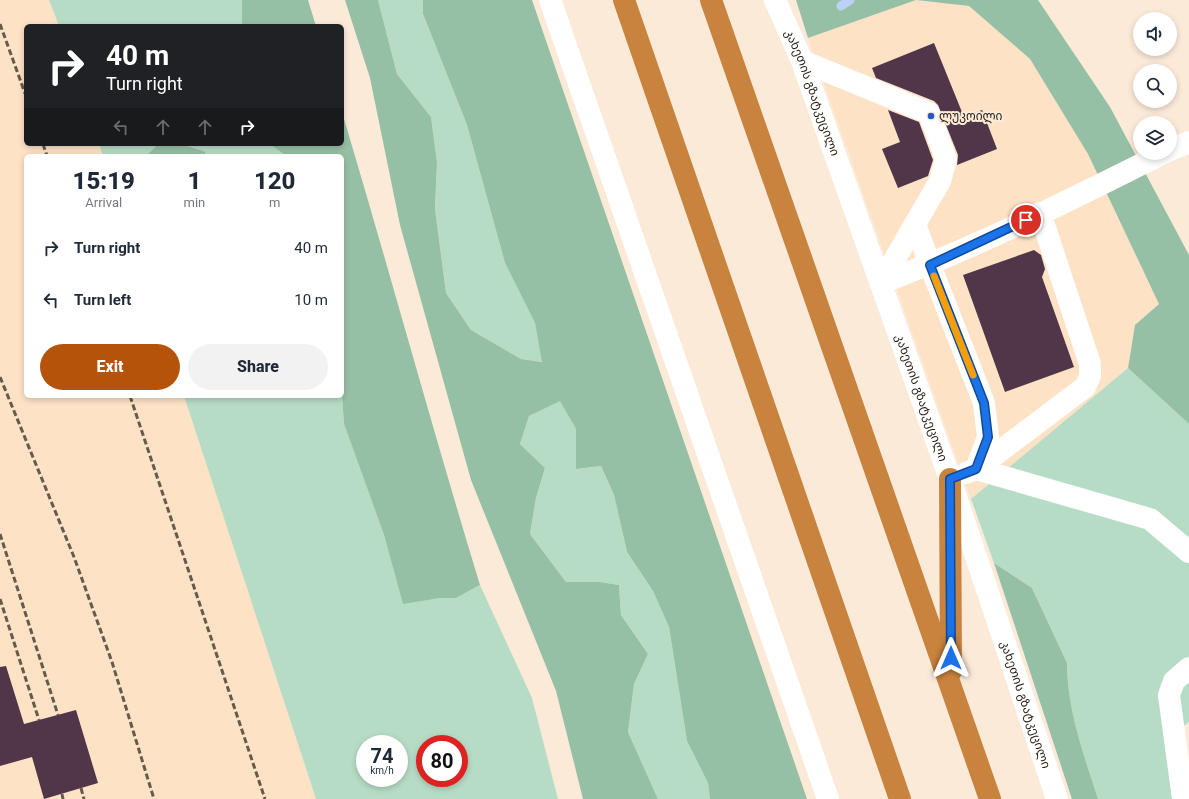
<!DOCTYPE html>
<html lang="en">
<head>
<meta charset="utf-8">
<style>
	:root { --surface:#fff; --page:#f2f2f3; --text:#1f2937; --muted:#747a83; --accent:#b45309 }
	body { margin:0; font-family:Roboto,"Noto Sans Georgian",sans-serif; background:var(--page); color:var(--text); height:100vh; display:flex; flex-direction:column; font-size:15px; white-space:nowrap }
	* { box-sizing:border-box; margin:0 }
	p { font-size:13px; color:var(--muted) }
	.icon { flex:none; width:22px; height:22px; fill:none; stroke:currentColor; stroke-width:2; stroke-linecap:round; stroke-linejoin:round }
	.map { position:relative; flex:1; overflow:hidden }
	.panel { position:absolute; left:24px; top:154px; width:320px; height:244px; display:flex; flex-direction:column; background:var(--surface); border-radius:6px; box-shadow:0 2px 6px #0003 }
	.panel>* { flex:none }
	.hud { position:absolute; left:24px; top:24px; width:320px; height:122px; border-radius:6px; box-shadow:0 2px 6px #0003; background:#202124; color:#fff; overflow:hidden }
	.fabs { position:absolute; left:1133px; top:12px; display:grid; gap:8px }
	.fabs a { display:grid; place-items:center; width:44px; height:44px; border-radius:50%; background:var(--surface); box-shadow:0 2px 6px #0003; font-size:20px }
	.speed { position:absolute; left:356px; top:735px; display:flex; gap:8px; font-size:20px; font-weight:700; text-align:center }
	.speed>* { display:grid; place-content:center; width:52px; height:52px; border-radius:50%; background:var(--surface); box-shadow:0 2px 6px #0003; line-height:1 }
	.speed small { font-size:10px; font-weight:400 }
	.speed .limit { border:6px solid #d22; background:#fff; color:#111 }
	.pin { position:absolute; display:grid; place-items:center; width:34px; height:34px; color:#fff; margin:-17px; border:2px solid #fff; border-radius:50%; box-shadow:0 1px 4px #0007 }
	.me { position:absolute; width:44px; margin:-22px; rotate:0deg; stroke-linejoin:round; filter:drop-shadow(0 0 3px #0008) }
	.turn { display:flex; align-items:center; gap:14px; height:84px; padding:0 16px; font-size:18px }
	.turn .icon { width:52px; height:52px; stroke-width:2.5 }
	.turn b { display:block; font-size:28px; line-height:34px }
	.lanes { display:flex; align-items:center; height:38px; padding:0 16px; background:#0003; justify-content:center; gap:20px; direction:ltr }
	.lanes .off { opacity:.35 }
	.eta { display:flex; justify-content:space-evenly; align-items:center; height:68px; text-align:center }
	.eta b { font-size:24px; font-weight:800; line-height:28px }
	.button { display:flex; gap:8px; margin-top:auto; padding:8px 16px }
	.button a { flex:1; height:46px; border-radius:24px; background:var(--accent); color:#fff; font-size:16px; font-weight:800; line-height:46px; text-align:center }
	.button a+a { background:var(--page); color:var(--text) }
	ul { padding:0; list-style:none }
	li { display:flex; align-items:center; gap:12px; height:52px; padding:0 16px }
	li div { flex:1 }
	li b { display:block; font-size:15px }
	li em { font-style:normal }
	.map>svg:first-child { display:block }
	.built { fill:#fde2c6 }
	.green { fill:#b7dcc5; fill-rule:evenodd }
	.forest { fill:#96c0a6 }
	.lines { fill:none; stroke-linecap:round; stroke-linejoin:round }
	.stream { stroke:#b9d2f6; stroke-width:9 }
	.building { fill:#513548 }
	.minor { stroke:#fff; stroke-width:22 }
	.highway { stroke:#c8833e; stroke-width:22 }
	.rail { stroke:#665a4d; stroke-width:3; stroke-dasharray:6 3; stroke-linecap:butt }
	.route-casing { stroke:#114b97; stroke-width:10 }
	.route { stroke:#1a73e8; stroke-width:7 }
	.slow { stroke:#f59e0b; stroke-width:7 }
	.poi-dot { fill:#2557c5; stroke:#fcead9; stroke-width:1.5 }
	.labels { text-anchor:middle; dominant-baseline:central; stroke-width:4; stroke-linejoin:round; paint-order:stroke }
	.street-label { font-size:12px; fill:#251b10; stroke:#fcead9 }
	.poi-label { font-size:12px; fill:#251b10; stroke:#fcead9; text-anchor:start }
</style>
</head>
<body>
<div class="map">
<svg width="1189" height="799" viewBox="0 0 1189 799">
	<rect width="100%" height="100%" fill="#fcead9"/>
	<!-- built -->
	<g class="built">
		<polygon points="0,0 49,0 59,26 26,26 26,144 99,144 103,156 26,156 26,396 184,396 316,799 0,799"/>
		<polygon points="916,0 969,6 1030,59 1088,153 1159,304 1135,325 1128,368 971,499 808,38"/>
	</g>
	<!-- green -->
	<g class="green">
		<polygon points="49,0 242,0 242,26 59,26"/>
		<polygon points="378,0 423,0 423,14 467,125 505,263 535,323 543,362 521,359 471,330 446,293 435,209 437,162 431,117 397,74"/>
		<polygon points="99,144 158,144 146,156 103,156"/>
		<polygon points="180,144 270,144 286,156 207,156 204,151"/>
		<path d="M1128 368 1189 424V722L1181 728 1189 799H1098C1084 755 1067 710 1067 663L1032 588 994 563 971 499Z"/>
		<path d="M184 396H342L344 424 384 535 403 603 440 598H456L480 585 532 698 558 799H316ZM365 744H399V778H365ZM425 744H459V778H425Z"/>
		<polygon points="560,400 576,429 576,469 601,466 614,495 627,552 653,591 669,627 687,741 708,783 710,799 658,799 628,732 634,684 648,654 621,615 619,585 600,582 566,582 530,534 536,498 545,468 520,444 529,416"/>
	</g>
	<!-- forest -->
	<g class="forest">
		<polygon points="242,0 308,0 316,26 242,26"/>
		<polygon points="345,0 378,0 397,74 431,117 437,162 435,209 446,293 471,330 521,359 542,362 535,323 505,263 467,125 423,14 423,0 532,0 807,799 710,799 708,783 687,741 669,627 653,591 627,552 614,495 601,466 576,469 576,429 560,401 529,416 520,444 545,468 536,498 530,534 566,582 600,582 619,585 621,615 648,654 634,684 628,732 658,799 583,799 556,691 471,480 400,225 370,78"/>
		<polygon points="796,0 1038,0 1110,107 1189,255 1189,424 1128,368 1135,325 1159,304 1088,154 1030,59 969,6 916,0 808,38"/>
		<path d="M342 112C389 269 432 428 480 585L456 598H440L403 604 384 535 344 424 342 396V156H286L270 144H342Z"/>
		<polygon points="158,144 180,144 204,151 207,156 146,156"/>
		<path d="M994 563 1032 588 1067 663C1067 710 1084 755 1098 799H1072Z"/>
	</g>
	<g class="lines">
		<!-- stream -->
		<polyline class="stream" points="841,6 850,0"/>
	</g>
	<!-- building -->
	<g class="building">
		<polygon points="934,43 964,117 982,110 997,149 957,165 958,155 938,105 934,101 876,78 872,68"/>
		<polygon points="888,110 919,122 933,160 928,176 898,188 882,149 900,142"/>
		<polygon points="1034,250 1041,255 1045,269 1042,277 1074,367 1005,392 963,275"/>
		<polygon points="6,666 24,724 76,710 98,783 44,799 32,757 0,766 0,667"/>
	</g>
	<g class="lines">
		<!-- minor -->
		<g class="minor">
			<polyline points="550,0 828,799"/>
			<path id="s1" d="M775 0 802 61 950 479 1057 799"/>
			<polyline points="802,61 929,113 946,159 940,181 881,283"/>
			<polyline points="1170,150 1189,142"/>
			<polyline points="915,224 930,265 984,403 988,437 976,469"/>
			<path d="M881 283C978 247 1071 199 1164 153"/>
			<polyline points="976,469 1085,387 1090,376 1090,364 1040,213"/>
			<polyline points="966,473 976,469 1150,519 1189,552"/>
			<polyline points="1183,799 1169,695 1174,681 1189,668"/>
		</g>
		<!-- highway -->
		<g class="highway">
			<polyline points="624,0 900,799"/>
			<polyline points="711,0 990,799"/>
			<polyline points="950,479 951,671"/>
		</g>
		<!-- rail -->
		<g class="rail">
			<polyline points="0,24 26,96"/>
			<polyline points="43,144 47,156"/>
			<polyline points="0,377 74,557 112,662 154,799"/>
			<polyline points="130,396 265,799"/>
			<polyline points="0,534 58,715"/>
			<polyline points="0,599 39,720"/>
			<polyline points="81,788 84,799"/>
			<polyline points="62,794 63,799"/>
		</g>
	</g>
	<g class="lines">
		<!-- route casing -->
		<g class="route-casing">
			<polyline id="route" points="951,658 950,479 976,469 988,437 984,403 930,265 1026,220"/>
		</g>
		<!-- route -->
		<use href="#route" class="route"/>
		<!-- slow -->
		<polyline class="slow" points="934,276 973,375"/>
	</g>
	<!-- markers -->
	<circle class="poi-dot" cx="931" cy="116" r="4"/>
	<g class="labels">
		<!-- street labels -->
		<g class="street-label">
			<text stroke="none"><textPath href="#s1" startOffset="100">კახეთის გზატკეცილი</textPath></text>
			<text stroke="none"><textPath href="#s1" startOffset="424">კახეთის გზატკეცილი</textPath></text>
			<text stroke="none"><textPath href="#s1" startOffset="748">კახეთის გზატკეცილი</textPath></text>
		</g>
		<!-- poi labels -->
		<g class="poi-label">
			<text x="939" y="116">ლუკოილი</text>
		</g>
	</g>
</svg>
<div class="fabs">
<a><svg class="icon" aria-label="sound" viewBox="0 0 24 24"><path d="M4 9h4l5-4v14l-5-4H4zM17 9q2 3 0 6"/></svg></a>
<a><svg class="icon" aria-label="search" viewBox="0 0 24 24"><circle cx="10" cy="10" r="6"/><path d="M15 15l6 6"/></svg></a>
<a><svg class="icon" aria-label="layers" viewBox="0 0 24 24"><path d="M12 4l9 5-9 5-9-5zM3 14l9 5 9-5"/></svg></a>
</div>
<div class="speed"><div>74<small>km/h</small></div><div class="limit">80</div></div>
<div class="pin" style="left:1026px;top:220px;background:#d93025"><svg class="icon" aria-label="arrive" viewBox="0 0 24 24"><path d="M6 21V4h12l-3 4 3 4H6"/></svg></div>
<svg class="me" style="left:951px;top:658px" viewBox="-20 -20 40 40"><path d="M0-17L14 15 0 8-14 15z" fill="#1a73e8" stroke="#fff" stroke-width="4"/></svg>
<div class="hud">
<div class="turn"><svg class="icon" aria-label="right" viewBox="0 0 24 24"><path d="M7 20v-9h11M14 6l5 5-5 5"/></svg><div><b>40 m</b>Turn right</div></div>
<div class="lanes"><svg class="icon off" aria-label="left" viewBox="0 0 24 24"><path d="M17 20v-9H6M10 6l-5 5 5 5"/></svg><svg class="icon off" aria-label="ahead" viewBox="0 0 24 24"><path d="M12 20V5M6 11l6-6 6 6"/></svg><svg class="icon off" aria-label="ahead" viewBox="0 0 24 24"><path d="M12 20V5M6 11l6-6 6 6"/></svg><svg class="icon" aria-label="right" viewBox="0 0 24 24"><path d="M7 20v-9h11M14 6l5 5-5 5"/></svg></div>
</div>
<section class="panel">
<div class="eta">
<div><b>15:19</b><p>Arrival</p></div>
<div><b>1</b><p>min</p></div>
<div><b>120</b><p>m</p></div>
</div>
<ul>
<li><svg class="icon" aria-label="right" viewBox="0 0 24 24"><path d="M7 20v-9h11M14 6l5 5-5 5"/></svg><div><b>Turn right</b></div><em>40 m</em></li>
<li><svg class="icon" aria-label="left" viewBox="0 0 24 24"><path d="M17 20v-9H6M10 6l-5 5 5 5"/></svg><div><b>Turn left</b></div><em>10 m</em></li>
</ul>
<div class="button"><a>Exit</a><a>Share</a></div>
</section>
</div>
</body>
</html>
